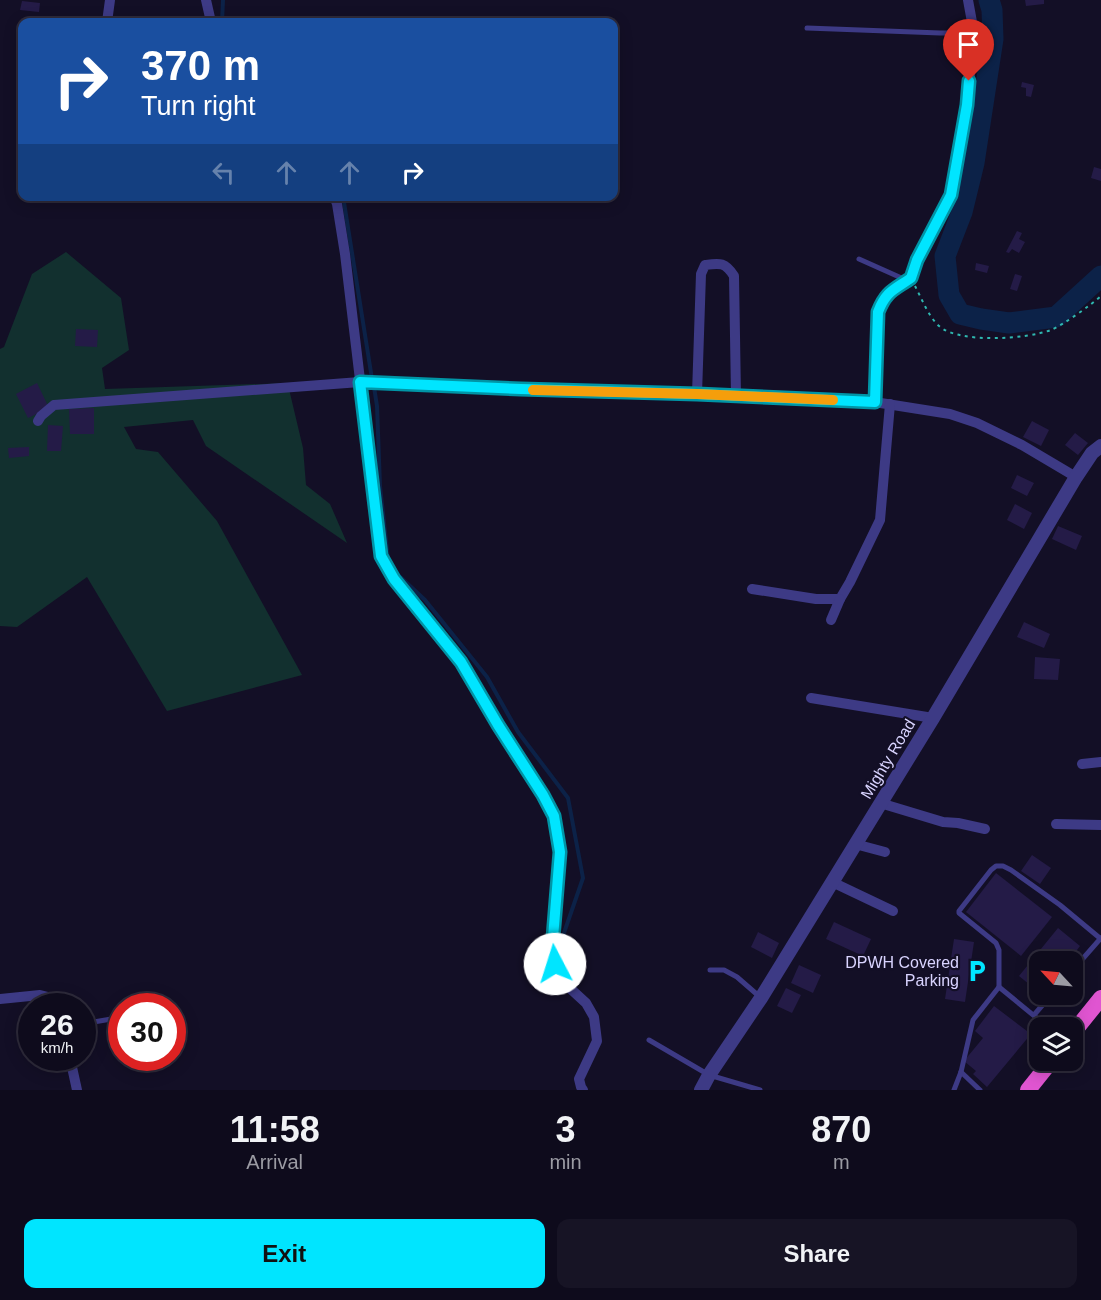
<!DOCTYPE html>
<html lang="en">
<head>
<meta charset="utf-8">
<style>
	:root { --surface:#0e0b1c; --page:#171425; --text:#f1f3f6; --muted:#9b9ba3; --line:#2e2b3b; --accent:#00e5ff }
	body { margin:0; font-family:Helvetica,sans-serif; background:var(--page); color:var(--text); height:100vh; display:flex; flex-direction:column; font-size:22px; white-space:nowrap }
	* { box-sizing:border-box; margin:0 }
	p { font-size:20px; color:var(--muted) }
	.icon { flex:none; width:33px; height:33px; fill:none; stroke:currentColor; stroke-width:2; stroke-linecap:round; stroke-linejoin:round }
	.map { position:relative; height:1090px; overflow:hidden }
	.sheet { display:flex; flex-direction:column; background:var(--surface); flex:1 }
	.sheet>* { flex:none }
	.hud { position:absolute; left:18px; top:18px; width:600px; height:183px; border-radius:12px; box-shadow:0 3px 15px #0003,0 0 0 2px var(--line); background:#1a4fa0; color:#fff; overflow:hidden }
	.needle { width:39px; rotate:296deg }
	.buttons { position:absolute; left:1029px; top:951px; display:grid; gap:12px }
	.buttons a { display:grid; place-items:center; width:54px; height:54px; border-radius:12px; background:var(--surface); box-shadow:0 3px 15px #0003,0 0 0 2px var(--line); font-size:30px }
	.speed { position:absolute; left:18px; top:993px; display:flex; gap:12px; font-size:30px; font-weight:700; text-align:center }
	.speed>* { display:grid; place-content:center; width:78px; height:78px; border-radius:50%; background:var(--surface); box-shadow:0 3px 15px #0003,0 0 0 2px var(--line); line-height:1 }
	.speed small { font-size:15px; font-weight:400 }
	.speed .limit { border:9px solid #d22; background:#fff; color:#111 }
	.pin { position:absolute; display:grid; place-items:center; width:51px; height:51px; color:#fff; margin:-62px -26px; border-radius:50% 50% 50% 0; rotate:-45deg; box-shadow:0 0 6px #0007 }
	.pin .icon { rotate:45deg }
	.me { position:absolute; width:66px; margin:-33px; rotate:355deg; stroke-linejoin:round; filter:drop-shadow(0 0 4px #0008) }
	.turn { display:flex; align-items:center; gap:21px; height:126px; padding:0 24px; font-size:27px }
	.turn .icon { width:78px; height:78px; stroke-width:2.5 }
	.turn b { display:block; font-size:42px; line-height:51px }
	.lanes { display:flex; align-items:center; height:57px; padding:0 24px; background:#0003; justify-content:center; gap:30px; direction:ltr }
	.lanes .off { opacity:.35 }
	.eta { display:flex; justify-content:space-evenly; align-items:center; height:102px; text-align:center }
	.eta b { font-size:36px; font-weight:700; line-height:42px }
	.action { display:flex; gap:12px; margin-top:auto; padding:12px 24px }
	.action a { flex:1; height:69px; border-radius:12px; background:var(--accent); color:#111; font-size:24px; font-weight:700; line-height:69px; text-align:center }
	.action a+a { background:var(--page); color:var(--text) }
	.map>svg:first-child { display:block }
	.green { fill:#12302f }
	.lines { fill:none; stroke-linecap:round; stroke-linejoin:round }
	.stream { stroke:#0c2248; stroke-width:4 }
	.river { stroke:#0c2248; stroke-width:21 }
	.building { fill:#241b47 }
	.path { stroke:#2fb8b0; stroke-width:2; stroke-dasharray:3 4.5; stroke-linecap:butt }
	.service { stroke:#3d3a85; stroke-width:5 }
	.minor { stroke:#3d3a85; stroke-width:10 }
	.tertiary { stroke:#3d3a85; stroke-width:14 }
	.trunk { stroke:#e055d1; stroke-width:16 }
	.route-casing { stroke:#0095a6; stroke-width:15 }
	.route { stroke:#00e5ff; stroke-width:10 }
	.slow { stroke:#f59e0b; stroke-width:10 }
	.labels { text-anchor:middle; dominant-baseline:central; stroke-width:4.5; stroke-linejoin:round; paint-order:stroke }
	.street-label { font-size:16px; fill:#d9d4ff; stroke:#130f26 }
	.poi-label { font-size:16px; fill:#d9d4ff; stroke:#130f26; text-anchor:end }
</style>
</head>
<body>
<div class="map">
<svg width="1101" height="1090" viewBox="0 0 1101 1090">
	<rect width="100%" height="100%" fill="#130f26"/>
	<!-- green -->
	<polygon class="green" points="66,252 121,298 129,350 102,368 105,389 289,383 289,389 303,448 306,485 330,504 347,543 206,446 193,420 124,427 136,449 158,452 217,521 302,675 167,711 87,577 17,627 0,626 0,349 4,347 32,274"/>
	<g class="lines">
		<!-- stream -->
		<g class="stream">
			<polyline points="222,22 223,0"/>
			<polyline points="343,196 372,379"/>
			<polyline points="374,387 377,406 380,486 388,559"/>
			<polyline points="394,571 425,600 487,677 518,732 568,798 583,878 556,956"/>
		</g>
		<!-- river -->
		<polyline class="river" points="989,0 992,10 993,39 974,163 962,212 945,256 949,295 960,314 981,319 1009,323 1056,317 1101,276"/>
	</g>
	<!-- building -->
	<g class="building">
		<polygon points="1025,0 1044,0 1044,4 1026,6"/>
		<polygon points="22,1 40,3 39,12 20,10"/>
		<polygon points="1022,82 1034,85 1031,97 1026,96 1026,88 1021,87"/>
		<polygon points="1094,167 1101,169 1101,181 1091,178"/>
		<polygon points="1017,231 1022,233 1019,239 1025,242 1019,253 1012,249 1009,253 1006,252"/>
		<polygon points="976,263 989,266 987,273 975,270"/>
		<polygon points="1015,274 1022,276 1017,291 1010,289"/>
		<polygon points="76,329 98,330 97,347 75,346"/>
		<polygon points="37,383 49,408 28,418 16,394"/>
		<polygon points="94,408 94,434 70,434 69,409"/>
		<polygon points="1032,421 1049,430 1041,446 1023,437"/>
		<polygon points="48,425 63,426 61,451 47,451"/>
		<polygon points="1075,433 1088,443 1078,455 1065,445"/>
		<polygon points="29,447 29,456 9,458 8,448"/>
		<polygon points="1017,475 1034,483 1027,496 1011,488"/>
		<polygon points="1015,504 1032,513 1024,529 1007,520"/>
		<polygon points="1058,526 1082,536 1076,550 1052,539"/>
		<polygon points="1024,622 1050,634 1044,648 1017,637"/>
		<polygon points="1035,657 1060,659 1058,680 1034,679"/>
		<polygon points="1032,855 1051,868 1040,884 1021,871"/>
		<polygon points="996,873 1052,917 1021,956 966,912"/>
		<polygon points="834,922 871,939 863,956 826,939"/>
		<polygon points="1058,928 1080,946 1068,962 1040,962 1040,993 1019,976"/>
		<polygon points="758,932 779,943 772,958 751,947"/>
		<polygon points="954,939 974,942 965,1002 945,999"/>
		<polygon points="799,965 821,975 813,993 791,983"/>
		<polygon points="786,988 801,995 792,1013 777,1006"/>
		<polygon points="994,1006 1031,1034 987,1087 973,1074 976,1071 964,1061 983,1038 975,1031"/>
	</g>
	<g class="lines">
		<!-- path -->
		<path class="path" d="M915 286C922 299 928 316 939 326 959 344 1027 339 1051 330 1063 325 1091 305 1101 296"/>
		<!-- service -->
		<g class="service">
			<polyline points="807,28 940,33 974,33"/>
			<polyline points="859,259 906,280"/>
			<polyline points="710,970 724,970 737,977 760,997"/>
			<polyline points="1072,971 1101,938"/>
			<polyline points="999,987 1049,1028"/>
			<polyline points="1034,1015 1052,994"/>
			<polyline points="82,1024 117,1018"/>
			<polyline points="649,1040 709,1075 760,1090"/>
			<polyline points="961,1072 980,1090"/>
			<polyline points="954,1090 961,1072 973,1020 999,987 999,950 996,943 959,913 959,911 991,870 996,866 1003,866 1011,870 1060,905 1101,939"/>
		</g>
		<!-- minor -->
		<g class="minor">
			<polyline points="206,0 211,22"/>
			<polyline points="107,22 110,0"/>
			<polyline points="334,196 337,204 345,254 381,556 394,579 461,662 498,725 543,795 554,816 560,852 552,950 561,980 586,1003 594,1017 597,1041 579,1079 581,1087 583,1090"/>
			<path d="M697 394 701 274 705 265C720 263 725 262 734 276L736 396"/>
			<path d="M875 402 878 312C885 292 895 289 911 278L917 260 934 230 951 195 967 105 974 33 968 0"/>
			<polyline points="38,421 41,416 54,405 360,382 521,389 697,394 818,400 868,401 950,414 977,423 1022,445 1076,477"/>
			<polyline points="752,589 816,599 840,599 850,582 880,520 890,404"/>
			<polyline points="831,620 840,599"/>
			<polyline points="811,698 933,718"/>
			<polyline points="1082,764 1101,762"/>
			<polyline points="880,803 943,822 958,823 985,829"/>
			<polyline points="1056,824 1101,825"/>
			<polyline points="855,844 885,852"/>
			<polyline points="832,882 893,911"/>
			<polyline points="0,999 40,995 48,997 53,1006"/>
			<polyline points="70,1058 77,1090"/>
		</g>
		<!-- tertiary -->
		<polyline class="tertiary" points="701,1090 709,1075 761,998 933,718 1076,477 1092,453 1101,446"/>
		<!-- trunk -->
		<g class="trunk">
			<polyline points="1072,1034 1101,998"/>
			<polyline points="1028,1090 1052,1060"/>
		</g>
	</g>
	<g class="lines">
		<!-- route casing -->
		<g class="route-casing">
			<path id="route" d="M555 964 552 950 560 852 554 816 543 795 498 725 461 662 394 579 381 556 360 382 521 389 697 394 875 402 878 312C886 291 894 290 911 278L917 260 951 195 967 105 969 81"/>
		</g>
		<!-- route -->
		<use href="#route" class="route"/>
		<!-- slow -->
		<polyline class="slow" points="533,390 697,394 833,400"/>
	</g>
	<!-- icons -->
	<defs>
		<g id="parking-bare" transform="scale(1.8)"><path d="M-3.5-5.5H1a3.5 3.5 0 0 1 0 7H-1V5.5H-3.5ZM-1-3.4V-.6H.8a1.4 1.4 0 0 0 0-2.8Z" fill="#00e5ff" stroke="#130f26" stroke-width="2.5" paint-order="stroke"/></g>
	</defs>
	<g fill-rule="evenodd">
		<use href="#parking-bare" x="977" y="971"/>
	</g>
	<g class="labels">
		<!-- street labels -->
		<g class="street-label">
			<text transform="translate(888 759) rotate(-59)">Mighty Road</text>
		</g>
		<!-- poi labels -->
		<g class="poi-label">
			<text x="959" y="962">DPWH Covered<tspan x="959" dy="18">Parking</tspan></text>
		</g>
	</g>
</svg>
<div class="buttons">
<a><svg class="needle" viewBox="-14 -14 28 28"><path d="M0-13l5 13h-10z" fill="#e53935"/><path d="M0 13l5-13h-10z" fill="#9b9ba3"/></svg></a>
<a><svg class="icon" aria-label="layers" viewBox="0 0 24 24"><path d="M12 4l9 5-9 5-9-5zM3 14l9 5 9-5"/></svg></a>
</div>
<div class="speed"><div>26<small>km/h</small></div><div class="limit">30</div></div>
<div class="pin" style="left:969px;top:81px;background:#d93025"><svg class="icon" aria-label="arrive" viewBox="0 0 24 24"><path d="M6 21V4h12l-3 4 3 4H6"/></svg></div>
<svg class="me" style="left:555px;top:964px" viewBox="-20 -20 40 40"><circle r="19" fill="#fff"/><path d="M0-13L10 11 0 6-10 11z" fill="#00e5ff"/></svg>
<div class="hud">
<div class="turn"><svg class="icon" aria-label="right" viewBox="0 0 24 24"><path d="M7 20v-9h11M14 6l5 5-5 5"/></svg><div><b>370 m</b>Turn right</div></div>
<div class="lanes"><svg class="icon off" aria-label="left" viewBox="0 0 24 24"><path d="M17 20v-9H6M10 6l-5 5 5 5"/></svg><svg class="icon off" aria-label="ahead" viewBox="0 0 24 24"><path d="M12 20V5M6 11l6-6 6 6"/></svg><svg class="icon off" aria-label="ahead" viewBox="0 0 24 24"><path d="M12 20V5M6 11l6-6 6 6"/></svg><svg class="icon" aria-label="right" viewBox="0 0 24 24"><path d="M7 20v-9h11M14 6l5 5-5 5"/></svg></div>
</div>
</div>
<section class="sheet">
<div class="eta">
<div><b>11:58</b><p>Arrival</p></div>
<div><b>3</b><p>min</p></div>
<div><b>870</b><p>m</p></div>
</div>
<div class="action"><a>Exit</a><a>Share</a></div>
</section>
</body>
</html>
